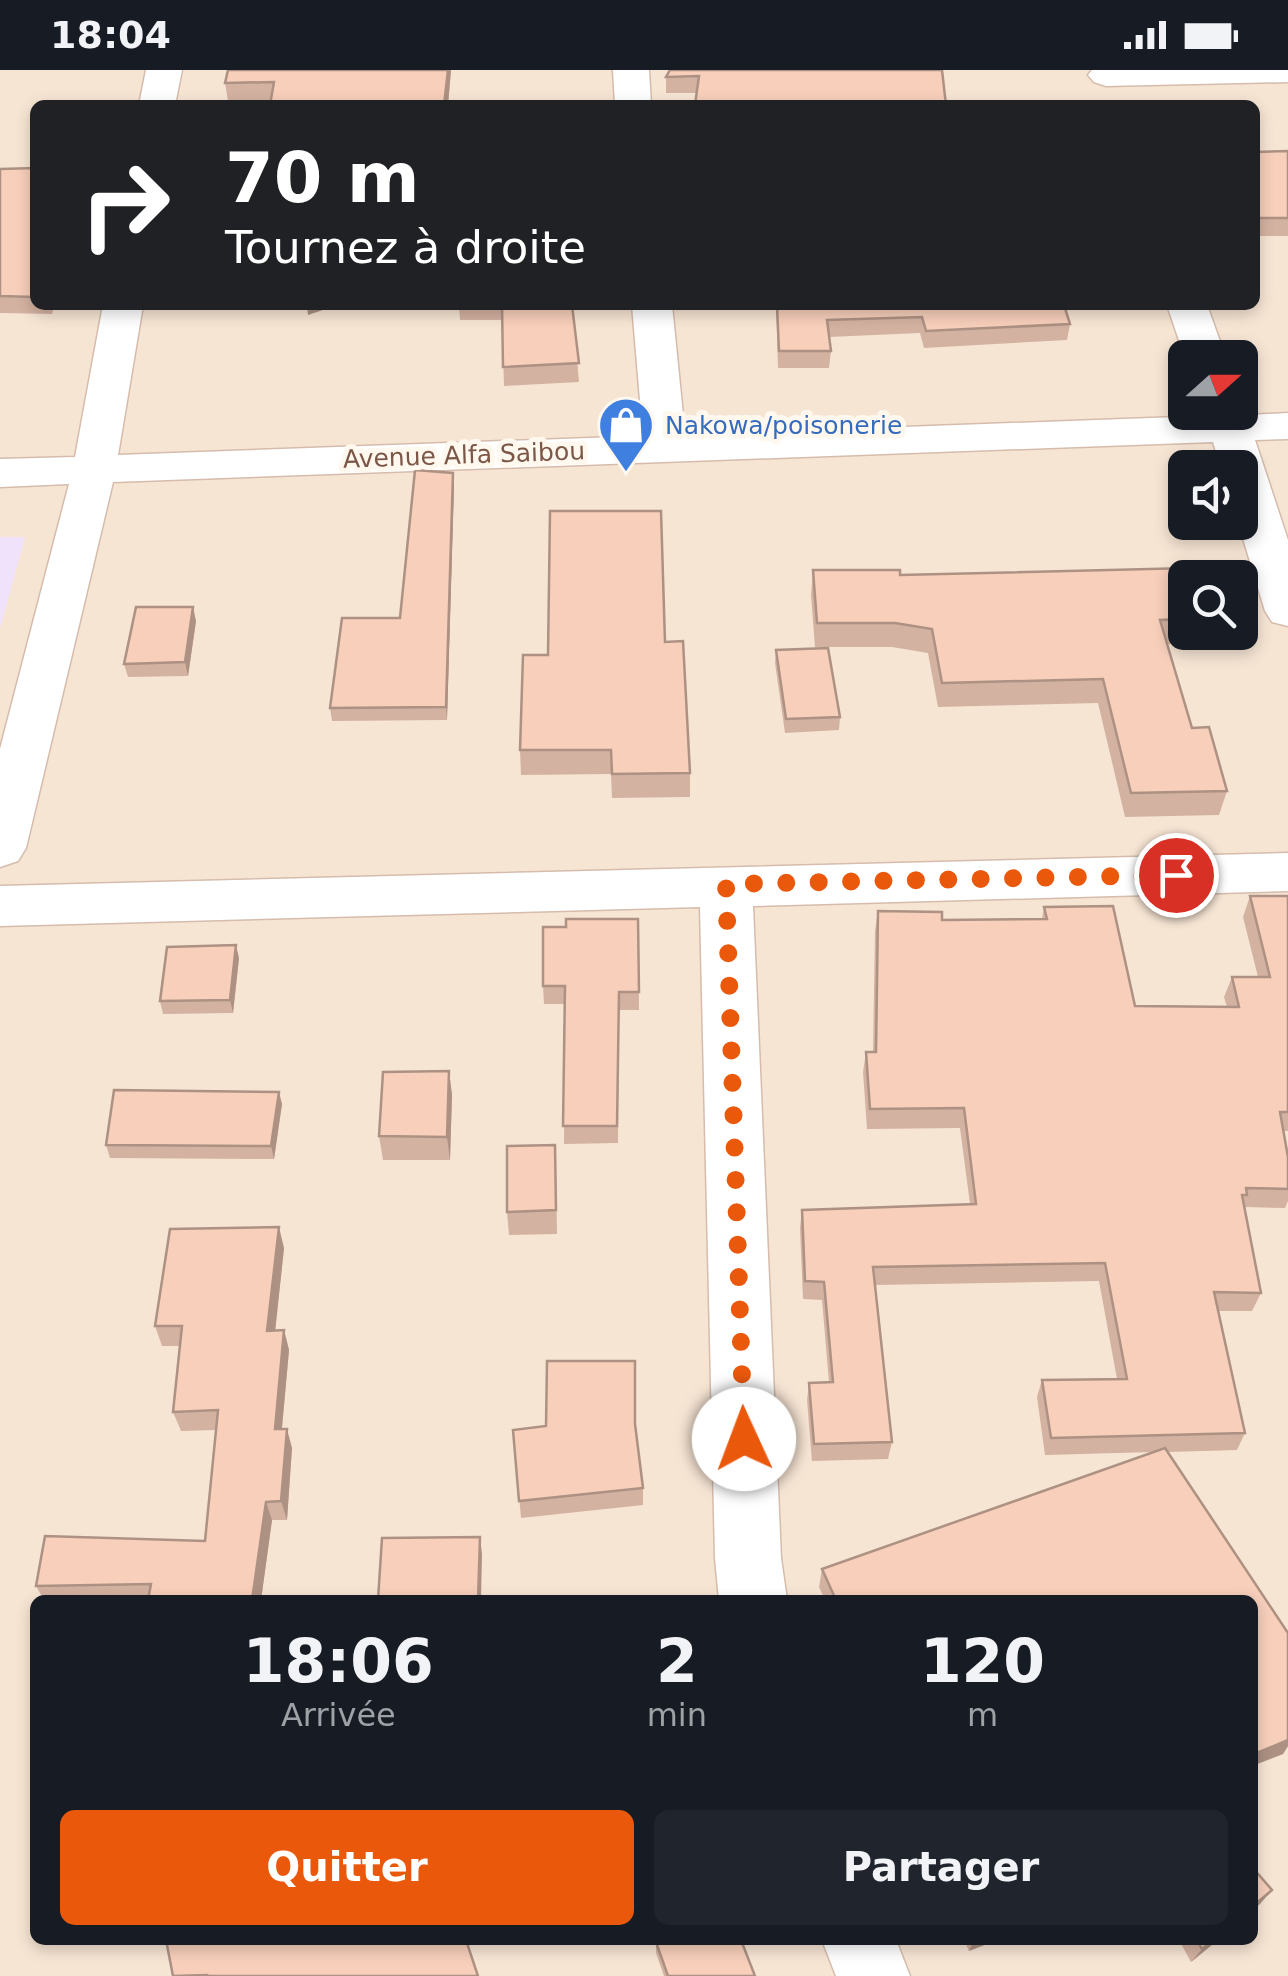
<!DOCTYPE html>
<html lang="fr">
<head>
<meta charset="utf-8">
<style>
	:root { --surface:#171b24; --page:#20242c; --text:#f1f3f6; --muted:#9ea1a6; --accent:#ea580c }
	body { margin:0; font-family:"DejaVu Sans",sans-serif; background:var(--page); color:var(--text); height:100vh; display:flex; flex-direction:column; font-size:38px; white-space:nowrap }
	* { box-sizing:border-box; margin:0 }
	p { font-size:32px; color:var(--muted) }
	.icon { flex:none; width:55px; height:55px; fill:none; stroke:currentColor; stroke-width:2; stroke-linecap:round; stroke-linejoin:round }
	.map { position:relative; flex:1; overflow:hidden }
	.side { position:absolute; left:30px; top:1525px; width:1228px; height:350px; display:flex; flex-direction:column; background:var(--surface); border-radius:15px; box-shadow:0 5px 15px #0003 }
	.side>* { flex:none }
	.guide { position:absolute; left:30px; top:30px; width:1230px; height:210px; border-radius:15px; box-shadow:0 5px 15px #0003; background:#202124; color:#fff; overflow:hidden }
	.needle { width:65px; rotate:69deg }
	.controls { position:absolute; left:1168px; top:270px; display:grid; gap:20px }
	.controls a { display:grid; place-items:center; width:90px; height:90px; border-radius:15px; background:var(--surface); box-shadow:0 5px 15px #0003; font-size:50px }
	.pin { position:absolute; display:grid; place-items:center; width:85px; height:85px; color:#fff; margin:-42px; border:5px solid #fff; border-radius:50%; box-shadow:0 2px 10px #0007 }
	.me { position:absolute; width:110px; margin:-55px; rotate:358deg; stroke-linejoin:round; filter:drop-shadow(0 0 8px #0008) }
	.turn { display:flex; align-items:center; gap:35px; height:210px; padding:0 30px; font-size:45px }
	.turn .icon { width:130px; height:130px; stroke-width:2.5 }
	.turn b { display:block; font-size:70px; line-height:85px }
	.eta { display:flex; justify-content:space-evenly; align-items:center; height:170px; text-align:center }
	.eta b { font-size:60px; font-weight:700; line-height:70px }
	.action { display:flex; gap:20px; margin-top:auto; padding:20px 30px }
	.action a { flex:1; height:115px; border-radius:15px; background:var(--accent); color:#fff; font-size:40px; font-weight:700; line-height:115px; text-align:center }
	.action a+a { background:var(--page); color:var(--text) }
	.status { display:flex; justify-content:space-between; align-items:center; height:70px; padding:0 50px; background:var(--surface); direction:ltr }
	.status svg { height:28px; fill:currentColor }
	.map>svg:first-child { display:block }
	.residential { fill:#f7e5d4; fill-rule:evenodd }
	.education { fill:#f1e2fb }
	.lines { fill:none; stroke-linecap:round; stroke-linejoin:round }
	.minor-casing { stroke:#d5bcad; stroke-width:3 }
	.minor { fill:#fff; fill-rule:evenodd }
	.wall { fill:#d4b2a1 }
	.shaded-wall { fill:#ad9183 }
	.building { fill:#f7cfbb; stroke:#ad9183; stroke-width:2.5 }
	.route { stroke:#ea580c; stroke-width:18; stroke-dasharray:0 32.4 }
	.labels { text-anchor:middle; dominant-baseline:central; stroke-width:10; stroke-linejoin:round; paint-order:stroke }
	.far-shop-label { font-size:25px; fill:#366cbe; stroke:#fff8ef; text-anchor:start }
	.far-street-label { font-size:25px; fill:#7c5747; stroke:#fff8ef }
</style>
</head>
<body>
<div class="status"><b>18:04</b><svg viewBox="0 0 49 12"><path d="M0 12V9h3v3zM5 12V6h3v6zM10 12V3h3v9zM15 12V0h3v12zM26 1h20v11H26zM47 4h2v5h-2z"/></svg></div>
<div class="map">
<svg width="1288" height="1906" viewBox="0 0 1288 1906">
	<rect width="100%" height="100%" fill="#fff4e6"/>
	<!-- residential -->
	<path class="residential" d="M0 0H1288V1906H0ZM35 35H1255V235H35ZM1185 288H1240V342H1185ZM1185 398H1240V452H1185ZM1185 508H1240V562H1185ZM35 1530H1252V1870H35Z"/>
	<!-- education -->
	<polygon class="education" points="0,467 25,467 0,559"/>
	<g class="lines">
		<!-- minor casing -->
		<g class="minor-casing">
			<g id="minor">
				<polygon points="146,0 182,0 175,35 139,35"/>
				<polygon points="613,0 649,0 651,35 615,35"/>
				<polygon points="1092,0 1288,0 1288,12 1106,16 1094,12 1088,5"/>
				<polygon points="103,235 143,235 118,385 643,366 632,235 672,235 685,365 1205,346 1204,342 1240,342 1240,333 1247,345 1288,343 1288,369 1255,370 1288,470 1288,556 1272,552 1265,541 1238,452 1240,398 1221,398 1213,372 113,412 26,778 18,791 0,797 0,679 69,414 0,417 0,389 75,387"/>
				<polygon points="1167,235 1207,235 1226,288 1185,288"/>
				<polygon points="1288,783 1288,821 753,836 781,1488 787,1530 719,1530 715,1488 700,837 0,856 0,816"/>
				<polygon points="822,1870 896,1870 910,1906 836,1906"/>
			</g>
		</g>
		<!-- minor -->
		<use href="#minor" class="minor"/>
	</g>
	<!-- wall -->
	<g class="wall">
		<polygon points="451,0 448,35 270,35 270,31 228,31 225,13"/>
		<polygon points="942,0 697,23 666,23 666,7"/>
		<polygon points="1288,81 1288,166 1255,166 1255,82"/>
		<polygon points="35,98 35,235 55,235 52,244 0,243 0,99"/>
		<polygon points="459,235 572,235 579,312 504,316 502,250 460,250"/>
		<polygon points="776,235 1064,235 1070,254 1067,270 924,278 920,263 829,267 831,281 829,298 778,298"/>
		<polygon points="453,403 454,416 447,650 332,651 330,638 400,548"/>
		<polygon points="813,500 900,505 1185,508 1185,562 1203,562 1200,573 1167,574 1192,658 1227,721 1219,745 1125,747 1098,633 938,637 928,583 892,577 815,577 811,525"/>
		<polygon points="196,551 188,606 128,607 124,594"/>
		<polygon points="665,572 690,703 690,727 612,728 611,704 521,705 520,680 548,585"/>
		<polygon points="776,580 840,647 839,660 785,663 775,593"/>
		<polygon points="1250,826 1288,826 1288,1061 1283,1061 1288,1087 1288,1131 1285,1138 1245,1137 1261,1223 1252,1241 1218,1241 1245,1363 1237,1380 1168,1382 1288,1563 1288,1676 1283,1684 1252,1696 1252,1530 825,1530 819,1517 822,1499 1153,1382 1045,1385 1037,1327 1042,1310 1117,1309 1099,1211 875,1215 892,1372 888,1389 812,1391 807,1330 809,1313 829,1312 822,1230 803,1229 800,1158 802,1140 970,1134 960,1058 867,1059 863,1002 866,982 873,982 875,861 878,841 942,842 942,850 1042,849 1044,837 1113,836 1135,936 1227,937 1224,927 1232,907 1258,907 1243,847"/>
		<polygon points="638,849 639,940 619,940 618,1073 564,1074 565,934 544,934 543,916 566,857"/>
		<polygon points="239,888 233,943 163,944 160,931"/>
		<polygon points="449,1001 452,1025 450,1090 383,1090 379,1066"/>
		<polygon points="282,1034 274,1089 110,1088 106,1075"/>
		<polygon points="556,1099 557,1164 509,1165 507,1142"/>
		<polygon points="284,1178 275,1261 284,1260 289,1280 282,1359 292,1378 287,1450 272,1450 261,1530 44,1530 36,1516 205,1471 216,1360 181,1361 173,1342 180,1276 162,1276 155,1256"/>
		<polygon points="635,1354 643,1418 643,1435 521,1448 513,1360"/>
		<polygon points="964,1870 997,1870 969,1881"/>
		<polygon points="1179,1870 1218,1870 1191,1892"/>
		<polygon points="656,1872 755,1906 664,1906 656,1883"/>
	</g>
	<!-- shaded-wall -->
	<g class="shaded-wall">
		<polygon points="448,0 451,0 448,35 444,35"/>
		<polygon points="307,235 338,235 308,245"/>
		<polygon points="453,403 454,416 447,650 446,637"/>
		<polygon points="193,537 196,551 188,606 185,592"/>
		<polygon points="236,875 239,888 233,943 230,930"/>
		<polygon points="449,1001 452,1025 450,1090 447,1067"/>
		<polygon points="279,1022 282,1034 274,1089 271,1076"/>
		<polygon points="279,1157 284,1178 273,1281 267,1261"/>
		<polygon points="284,1260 289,1280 280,1378 275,1359"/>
		<polygon points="287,1359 292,1378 287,1450 281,1431"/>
		<polygon points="266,1432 272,1450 261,1530 252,1530"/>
		<polygon points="480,1467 482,1484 481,1530 478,1530"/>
		<polygon points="1288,1670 1288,1676 1283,1684 1252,1696 1252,1685"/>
		<polygon points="1272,1820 1260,1834 1252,1841 1252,1837"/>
		<polygon points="974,1870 997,1870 969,1881"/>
		<polygon points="1213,1870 1218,1870 1191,1892 1202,1879"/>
	</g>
	<!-- building -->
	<g class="building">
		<polygon points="228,0 448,0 444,35 270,35 274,12 225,13"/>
		<polygon points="670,0 942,0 946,35 695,35 699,6 666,7"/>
		<polygon points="1288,81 1288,148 1258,148 1255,143 1255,82"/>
		<polygon points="35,98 35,227 0,226 0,99"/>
		<polygon points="502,235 572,235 579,293 503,297"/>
		<polygon points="777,235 1064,235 1070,254 926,261 922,247 827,250 831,281 779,281"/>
		<polygon points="415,400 453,403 446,637 330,638 342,548 400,548"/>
		<polygon points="550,441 661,441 665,572 683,571 690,703 612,704 611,680 520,680 523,585 548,585"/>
		<polygon points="1190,498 1193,508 1185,508 1185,549 1160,550 1192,658 1209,657 1227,721 1131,723 1103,609 942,613 932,559 895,553 817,553 813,500 900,500 900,505"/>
		<polygon points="136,537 193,537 185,592 124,594"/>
		<polygon points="828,578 840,647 786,649 776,580"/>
		<polygon points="1250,826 1288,826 1288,1042 1280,1042 1288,1087 1288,1119 1246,1118 1247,1125 1242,1125 1261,1223 1214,1222 1245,1363 1051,1368 1042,1310 1127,1309 1105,1193 873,1197 892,1372 814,1374 809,1313 833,1312 824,1212 805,1211 802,1140 976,1134 964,1038 870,1039 866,982 876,982 878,841 942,842 942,850 1047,849 1044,837 1113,836 1135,936 1239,937 1232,907 1270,907"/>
		<polygon points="566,849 638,849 639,922 619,922 617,1056 563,1056 565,916 543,916 543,857 566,857"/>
		<polygon points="236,875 230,930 160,931 167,877"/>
		<polygon points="449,1001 447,1067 379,1066 383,1002"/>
		<polygon points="114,1020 279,1022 271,1076 106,1075"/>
		<polygon points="555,1075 556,1140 507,1142 507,1076"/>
		<polygon points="279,1157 267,1261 284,1260 275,1359 287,1359 281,1431 266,1432 252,1530 148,1530 151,1514 36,1516 45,1466 205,1471 218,1340 173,1342 182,1256 155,1256 170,1159"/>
		<polygon points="547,1291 635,1291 635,1354 643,1418 519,1431 513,1360 546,1356"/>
		<polygon points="1165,1378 1288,1563 1288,1670 1252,1685 1252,1530 836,1530 822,1499"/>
		<polygon points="480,1467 478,1530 378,1530 382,1468"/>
		<polygon points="1252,1797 1272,1820 1252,1837"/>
		<polygon points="166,1870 466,1870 478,1906 207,1906 207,1905 173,1906"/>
		<polygon points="660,1870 741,1870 755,1906 668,1906 656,1872"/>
		<polygon points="1197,1870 1213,1870 1202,1879"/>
	</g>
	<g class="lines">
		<!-- route -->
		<polyline class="route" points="744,1369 726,814 1176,805"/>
	</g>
	<!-- icons -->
	<defs>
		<g id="shop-pin" transform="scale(2.875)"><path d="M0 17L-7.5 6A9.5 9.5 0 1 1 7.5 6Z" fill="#3f7fe0" stroke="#fff8ef"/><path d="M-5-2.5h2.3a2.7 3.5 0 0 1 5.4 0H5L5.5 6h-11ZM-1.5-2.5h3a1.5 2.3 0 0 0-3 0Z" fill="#fff"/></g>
	</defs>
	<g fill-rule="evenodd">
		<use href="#shop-pin" x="626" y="355"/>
	</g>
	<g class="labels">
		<!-- far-shop labels -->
		<g class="far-shop-label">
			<text x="665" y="355">Nakowa/poisonerie</text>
		</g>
		<!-- far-street labels -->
		<g class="far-street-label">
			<text transform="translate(464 385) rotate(-2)">Avenue Alfa Saibou</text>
		</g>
	</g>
</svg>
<div class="controls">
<a><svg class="needle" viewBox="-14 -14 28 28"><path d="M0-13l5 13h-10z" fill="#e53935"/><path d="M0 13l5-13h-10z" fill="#9ea1a6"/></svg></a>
<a><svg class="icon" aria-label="sound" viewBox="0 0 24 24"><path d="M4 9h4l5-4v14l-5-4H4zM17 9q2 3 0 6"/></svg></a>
<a><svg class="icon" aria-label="search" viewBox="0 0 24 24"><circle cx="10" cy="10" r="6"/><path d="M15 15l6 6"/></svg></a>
</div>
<div class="pin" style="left:1176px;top:805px;background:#d93025"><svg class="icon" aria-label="arrive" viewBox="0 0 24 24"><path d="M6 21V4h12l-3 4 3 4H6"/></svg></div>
<svg class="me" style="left:744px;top:1369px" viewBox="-20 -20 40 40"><circle r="19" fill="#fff"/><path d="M0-13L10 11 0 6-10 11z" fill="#ea580c"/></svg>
<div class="guide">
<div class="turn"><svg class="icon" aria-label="right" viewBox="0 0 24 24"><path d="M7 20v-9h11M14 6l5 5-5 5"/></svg><div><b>70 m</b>Tournez à droite</div></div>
</div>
<section class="side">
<div class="eta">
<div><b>18:06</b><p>Arrivée</p></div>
<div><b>2</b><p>min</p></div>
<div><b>120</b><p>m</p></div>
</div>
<div class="action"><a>Quitter</a><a>Partager</a></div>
</section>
</div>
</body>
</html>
